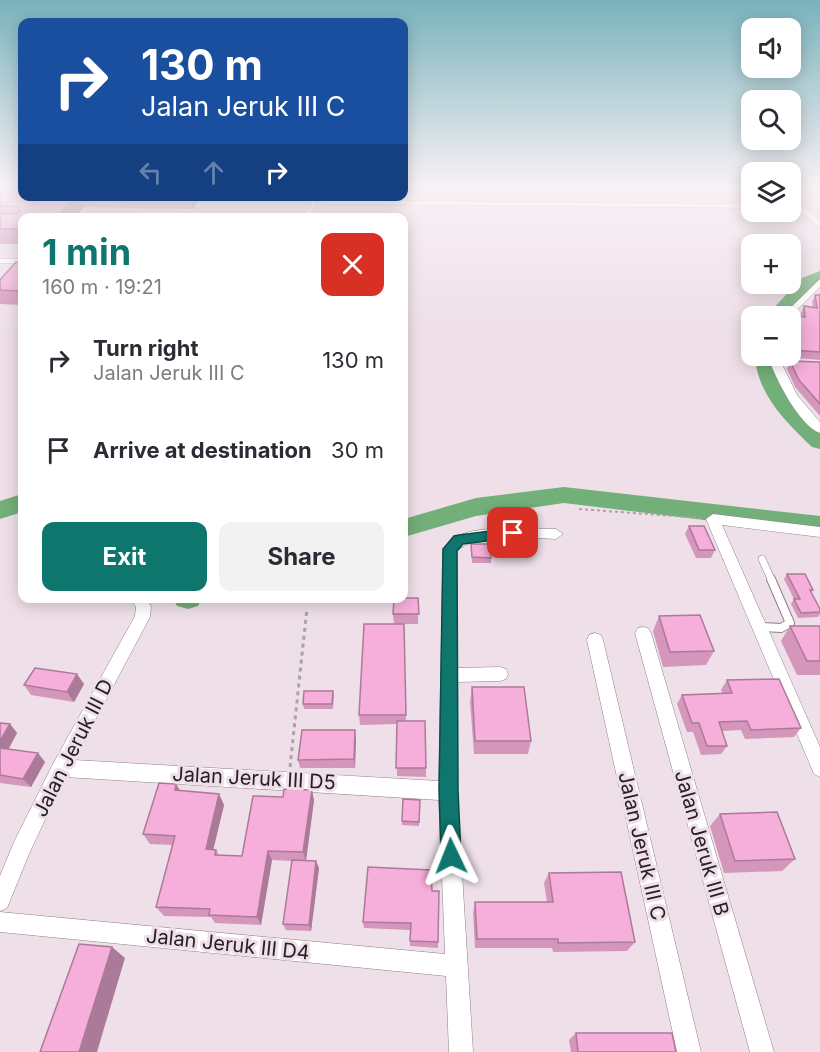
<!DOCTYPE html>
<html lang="en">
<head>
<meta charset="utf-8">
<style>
	:root { --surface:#fff; --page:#f2f2f3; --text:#2b2b33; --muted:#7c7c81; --accent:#0f766e }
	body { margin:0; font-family:Inter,sans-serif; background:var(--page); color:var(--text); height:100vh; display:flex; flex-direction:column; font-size:22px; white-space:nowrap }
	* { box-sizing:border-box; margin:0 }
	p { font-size:20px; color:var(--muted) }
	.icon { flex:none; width:33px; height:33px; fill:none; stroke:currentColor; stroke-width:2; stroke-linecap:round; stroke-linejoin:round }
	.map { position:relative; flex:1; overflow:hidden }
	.side { position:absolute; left:18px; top:213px; width:390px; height:390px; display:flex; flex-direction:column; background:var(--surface); border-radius:12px; box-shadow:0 3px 15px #0003 }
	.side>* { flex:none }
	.hud { position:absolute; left:18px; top:18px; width:390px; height:183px; border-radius:12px; box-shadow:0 3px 15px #0003; background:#1a4fa0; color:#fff; overflow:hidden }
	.fabs { position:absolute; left:741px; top:18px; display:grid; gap:12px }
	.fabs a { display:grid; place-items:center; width:60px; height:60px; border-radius:12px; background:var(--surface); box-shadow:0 3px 15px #0003; font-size:30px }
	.pin { position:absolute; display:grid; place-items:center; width:51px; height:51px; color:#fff; margin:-26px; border-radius:12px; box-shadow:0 3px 9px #0006 }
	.me { position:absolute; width:66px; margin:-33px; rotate:358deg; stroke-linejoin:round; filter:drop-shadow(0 0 4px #0008) }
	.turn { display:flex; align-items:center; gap:21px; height:126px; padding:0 24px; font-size:27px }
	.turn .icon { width:78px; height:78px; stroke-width:2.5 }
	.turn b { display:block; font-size:42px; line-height:51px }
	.lanes { display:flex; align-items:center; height:57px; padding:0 24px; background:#0003; justify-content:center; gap:30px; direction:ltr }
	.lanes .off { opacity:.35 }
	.round { display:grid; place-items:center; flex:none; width:63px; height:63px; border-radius:12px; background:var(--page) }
	.head { display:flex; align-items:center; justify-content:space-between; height:102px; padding:0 24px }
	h1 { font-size:36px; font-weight:700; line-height:45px; color:var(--accent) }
	.action { display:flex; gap:12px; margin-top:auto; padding:12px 24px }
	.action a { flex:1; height:69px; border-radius:12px; background:var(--accent); color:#fff; font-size:24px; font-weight:700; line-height:69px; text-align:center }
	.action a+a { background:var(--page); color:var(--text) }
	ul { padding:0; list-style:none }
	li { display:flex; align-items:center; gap:18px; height:90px; padding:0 24px }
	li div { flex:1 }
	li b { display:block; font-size:22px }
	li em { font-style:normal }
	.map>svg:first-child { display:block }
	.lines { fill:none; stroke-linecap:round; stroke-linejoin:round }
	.river { fill:#73af79; fill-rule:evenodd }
	.lane-far2-casing { stroke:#8f8089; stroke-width:4.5 }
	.lane-far1-casing { stroke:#8f8089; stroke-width:8 }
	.lane-casing { stroke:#8f8089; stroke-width:10 }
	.street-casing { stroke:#8f8089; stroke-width:1 }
	.path-far1 { stroke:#aea1a8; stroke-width:2; stroke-dasharray:3 3; stroke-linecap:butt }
	.path { stroke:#aea1a8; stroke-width:3; stroke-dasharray:4 4; stroke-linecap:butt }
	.lane-far2 { stroke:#fff; stroke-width:4 }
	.lane-far1 { stroke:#fff; stroke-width:7 }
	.lane { stroke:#fff; stroke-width:8 }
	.street { fill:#fff; fill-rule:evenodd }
	.wall { fill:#d496bb }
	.shaded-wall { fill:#ac7a99 }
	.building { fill:#f6afda; stroke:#ac7a99; stroke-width:1.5 }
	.route { fill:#0f766e; stroke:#0a4d48; stroke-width:1.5 }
	.labels { text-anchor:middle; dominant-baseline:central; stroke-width:6; stroke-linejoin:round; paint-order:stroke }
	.near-street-label { font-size:20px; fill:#272124; stroke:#efdfe8 }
</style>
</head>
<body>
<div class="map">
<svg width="820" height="1052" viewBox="0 0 820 1052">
	<rect width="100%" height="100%" fill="#efdfe8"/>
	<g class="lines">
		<!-- river -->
		<g class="river">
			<polygon points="820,271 820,283 814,286 785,316 766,316 802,278"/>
			<path d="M755 356H773C781 388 796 407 820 430V449L812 447C786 422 757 394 755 356Z"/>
			<polygon points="564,487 820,516 820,534 564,503 476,516 404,537 404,519 476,498"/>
			<polygon points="22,494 22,512 0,519 0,501"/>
			<polygon points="173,598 202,598 198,606 188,609 177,606"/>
		</g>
		<!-- lane-far2 casing -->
		<g class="lane-far2-casing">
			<g id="lane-far2">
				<polyline points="305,218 314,204 308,196"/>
				<polyline points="0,261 22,261"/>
			</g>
		</g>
		<!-- lane-far1 casing -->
		<g class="lane-far1-casing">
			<polyline id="lane-far1" points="762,559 772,581"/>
		</g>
		<!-- lane casing -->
		<g class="lane-casing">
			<polyline id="lane" points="760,627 781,628 790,623 771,579"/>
		</g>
		<!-- street casing -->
		<g class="street-casing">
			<g id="street">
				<polygon points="404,185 446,185 443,187 404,188"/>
				<polygon points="319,196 327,196 326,200 752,204 752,208 322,204 318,202"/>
				<polygon points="790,205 804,206 820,222 820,228 799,210 790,209"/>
				<polygon points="820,279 820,287 790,317 782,316"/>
				<path d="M768 356H778L797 395 820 422V433C799 426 774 376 768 356Z"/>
				<polygon points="713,514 820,527 820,537 722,525 820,747 820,777 814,774 706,519"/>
				<path d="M515 528 556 529 563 534 556 539C530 538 476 532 457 551V668L500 667 506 669 508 674 506 679 500 681 457 682V791L473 1052H449L446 976 0 932V912L445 954 439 800 65 777 29 854 7 908 0 911V876L14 842 54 762 135 616 136 607 130 598H147L151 607 150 617 74 760 439 781 443 549C457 527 492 529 515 528Z"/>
				<polygon points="643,627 648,628 651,633 774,1052 750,1052 635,633 638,628"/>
				<polygon points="595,633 601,635 603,640 701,1052 677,1052 587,640 589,635"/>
			</g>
		</g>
		<!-- path-far1 -->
		<polyline class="path-far1" points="579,509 701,518"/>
		<!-- path -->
		<polyline class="path" points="290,767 307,608"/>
		<!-- lane-far2 -->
		<use href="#lane-far2" class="lane-far2"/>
		<!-- lane-far1 -->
		<use href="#lane-far1" class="lane-far1"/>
		<!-- lane -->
		<use href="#lane" class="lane"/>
		<!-- street -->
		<use href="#street" class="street"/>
	</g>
	<!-- wall -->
	<g class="wall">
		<polygon points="0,185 22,196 201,196 193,209 84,207 22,218 22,244 0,244"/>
		<polygon points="22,262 22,305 0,304 0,280"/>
		<polygon points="820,294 820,360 786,357 785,356 790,356 790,320 793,316 801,317 801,313 804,306 813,307 812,302 815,295 819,295"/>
		<polygon points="790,361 820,362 820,416 795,387 787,369"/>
		<polygon points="689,526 715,550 711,558 696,558 685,534"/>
		<polygon points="471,544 491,558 491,563 472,563"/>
		<polygon points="787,574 813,590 811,593 820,609 820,614 818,617 798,618 791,604 794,599 784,579"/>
		<polygon points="418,598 418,624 404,624 406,721 426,768 426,777 397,776 397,724 360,725 359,715 394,624 393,614"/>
		<polygon points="659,616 714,651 706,665 663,667 653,631"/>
		<polygon points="790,626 820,626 820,675 797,675 781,641"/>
		<polygon points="727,680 801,728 794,737 745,739 741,730 722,731 727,746 721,754 701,755 693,732 687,732 677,704 682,695 723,694 721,690"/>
		<polygon points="84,684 74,702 31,695 24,685"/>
		<polygon points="472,687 531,741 528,754 474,754 470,701"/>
		<polygon points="333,691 334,696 333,709 304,709 303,704"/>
		<polygon points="0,723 10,724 17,733 9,749 45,762 31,787 0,783"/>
		<polygon points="356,739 355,768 300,768 298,760"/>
		<polygon points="176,784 180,791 219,794 224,805 213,850 216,850 219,855 242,856 314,800 306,860 319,868 311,931 286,930 283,924 292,861 272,860 261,925 215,923 211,917 164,916 156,907 173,845 150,844 143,834"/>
		<polygon points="420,800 419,826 402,825 402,821"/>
		<polygon points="720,814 795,859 782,871 724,873 710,826"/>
		<polygon points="549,873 635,942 627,951 553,952 552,948 475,948 473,913 475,902 547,902 544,883"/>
		<polygon points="432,891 438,942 438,948 410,946 410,930 364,928 363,922"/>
		<polygon points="576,1033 676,1052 571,1052 569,1040"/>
	</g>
	<!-- shaded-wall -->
	<g class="shaded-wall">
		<polygon points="75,196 80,196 84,207 74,218 57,217"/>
		<polygon points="190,196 201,196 193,209"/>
		<polygon points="77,674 84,684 74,702 67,692"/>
		<polygon points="10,724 17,733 4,756 0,752 0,741"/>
		<polygon points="355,730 356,739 355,768 354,759"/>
		<polygon points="38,753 45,762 31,787 23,779"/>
		<polygon points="176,784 182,794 175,790"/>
		<polygon points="312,790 314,800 306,861 303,852"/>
		<polygon points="219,794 224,805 211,859 206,849"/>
		<polygon points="268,851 272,860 261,925 257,917"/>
		<polygon points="316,861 319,868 311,931 309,925"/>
		<polygon points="112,947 125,958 97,1052 79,1052"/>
	</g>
	<!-- building -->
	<g class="building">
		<polygon points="0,185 22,185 22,196 75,196 57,217 123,217 22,218 22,229 0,229 0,214 16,214 20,211 17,206 0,206"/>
		<polygon points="16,262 22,262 22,291 0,290 0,280"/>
		<polygon points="820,294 820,352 790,350 790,345 795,346 791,333 796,333 793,316 805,317 804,306 817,308 815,295 819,295"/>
		<polygon points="790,361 820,362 820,404 799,380"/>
		<polygon points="689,526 704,526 715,550 699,550"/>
		<polygon points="471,544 490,544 491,558 472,557"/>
		<polygon points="787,574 805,574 813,590 810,590 820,609 820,612 801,613 794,599 800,599"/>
		<polygon points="394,598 418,598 419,614 393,614"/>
		<polygon points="700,615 714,651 670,652 659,616"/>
		<polygon points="364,624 404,624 406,715 359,715"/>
		<polygon points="790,626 820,626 820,661 807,661"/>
		<polygon points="35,668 77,674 67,692 24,685"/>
		<polygon points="779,679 801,728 751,730 747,721 719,722 727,746 707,746 699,723 692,723 682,695 732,693 727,680"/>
		<polygon points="472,687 524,687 531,741 475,741"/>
		<polygon points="304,691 333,691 332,704 303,704"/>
		<polygon points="397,721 425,721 426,768 396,768"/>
		<polygon points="0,723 10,724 0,741"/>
		<polygon points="302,730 355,730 354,759 298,760"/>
		<polygon points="0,748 38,753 23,779 0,775"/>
		<polygon points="159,783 176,784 175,790 219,794 206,849 216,850 215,855 242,856 253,796 283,797 284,789 312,790 303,852 268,851 257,917 209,915 210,909 156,907 175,836 143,834"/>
		<polygon points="403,799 420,800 419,822 402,821"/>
		<polygon points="777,812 795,859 735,861 720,814"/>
		<polygon points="292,860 316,861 309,925 283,924"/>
		<polygon points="368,867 431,870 432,891 439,891 438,942 410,941 411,923 363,922"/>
		<polygon points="621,872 635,942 558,943 558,939 477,939 475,902 553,902 549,873"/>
		<polygon points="79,944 112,947 79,1052 40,1052"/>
		<polygon points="576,1033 672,1033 676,1052 578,1052"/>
	</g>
	<!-- sky -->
	<linearGradient id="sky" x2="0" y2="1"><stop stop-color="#79b2bc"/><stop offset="0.56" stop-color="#f8f1f5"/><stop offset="1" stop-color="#f8f1f5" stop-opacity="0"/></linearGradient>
	<rect width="820" height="332" fill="url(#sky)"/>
	<!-- route -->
	<polygon class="route" points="513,528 520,533 518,537 463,544 457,551 458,790 461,856 458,863 451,866 444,863 441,856 439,790 443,549 454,536 459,535"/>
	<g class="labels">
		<!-- near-street labels -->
		<g class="near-street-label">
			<text transform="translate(73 748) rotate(-63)">Jalan Jeruk III D</text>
			<text transform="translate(254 778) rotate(3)">Jalan Jeruk III D5</text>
			<text transform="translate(702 843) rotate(74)">Jalan Jeruk III B</text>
			<text transform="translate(642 846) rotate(77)">Jalan Jeruk III C</text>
			<text transform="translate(228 944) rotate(6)">Jalan Jeruk III D4</text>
		</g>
	</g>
</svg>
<div class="fabs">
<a><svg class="icon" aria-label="sound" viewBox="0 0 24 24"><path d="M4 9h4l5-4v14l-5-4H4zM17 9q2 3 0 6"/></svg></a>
<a><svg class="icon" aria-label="search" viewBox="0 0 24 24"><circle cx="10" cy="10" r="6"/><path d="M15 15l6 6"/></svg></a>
<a><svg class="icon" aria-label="layers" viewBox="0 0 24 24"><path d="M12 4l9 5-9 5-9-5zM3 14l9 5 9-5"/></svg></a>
<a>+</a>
<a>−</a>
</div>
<div class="pin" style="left:513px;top:533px;background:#d93025"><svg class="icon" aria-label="arrive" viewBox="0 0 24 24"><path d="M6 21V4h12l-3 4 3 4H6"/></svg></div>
<svg class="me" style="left:451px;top:856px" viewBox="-20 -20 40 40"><path d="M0-17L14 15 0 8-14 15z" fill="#0f766e" stroke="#fff" stroke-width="4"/></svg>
<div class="hud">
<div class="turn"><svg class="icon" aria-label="right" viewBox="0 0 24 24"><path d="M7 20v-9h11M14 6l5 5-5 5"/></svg><div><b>130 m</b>Jalan Jeruk III C</div></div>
<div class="lanes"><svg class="icon off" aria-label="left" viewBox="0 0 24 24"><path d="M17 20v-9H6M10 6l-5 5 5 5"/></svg><svg class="icon off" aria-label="ahead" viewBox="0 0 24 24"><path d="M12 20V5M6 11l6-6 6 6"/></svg><svg class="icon" aria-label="right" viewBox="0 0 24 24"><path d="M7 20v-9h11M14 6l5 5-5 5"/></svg></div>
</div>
<section class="side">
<div class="head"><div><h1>1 min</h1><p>160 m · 19:21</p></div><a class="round" style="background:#d93025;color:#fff"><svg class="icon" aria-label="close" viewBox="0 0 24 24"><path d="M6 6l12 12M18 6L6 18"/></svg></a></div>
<ul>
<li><svg class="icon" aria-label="right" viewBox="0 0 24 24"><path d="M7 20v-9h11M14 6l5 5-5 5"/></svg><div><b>Turn right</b><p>Jalan Jeruk III C</p></div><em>130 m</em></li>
<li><svg class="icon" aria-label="arrive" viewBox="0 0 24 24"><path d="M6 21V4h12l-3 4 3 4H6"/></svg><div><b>Arrive at destination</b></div><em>30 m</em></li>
</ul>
<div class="action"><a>Exit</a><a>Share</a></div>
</section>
</div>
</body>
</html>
